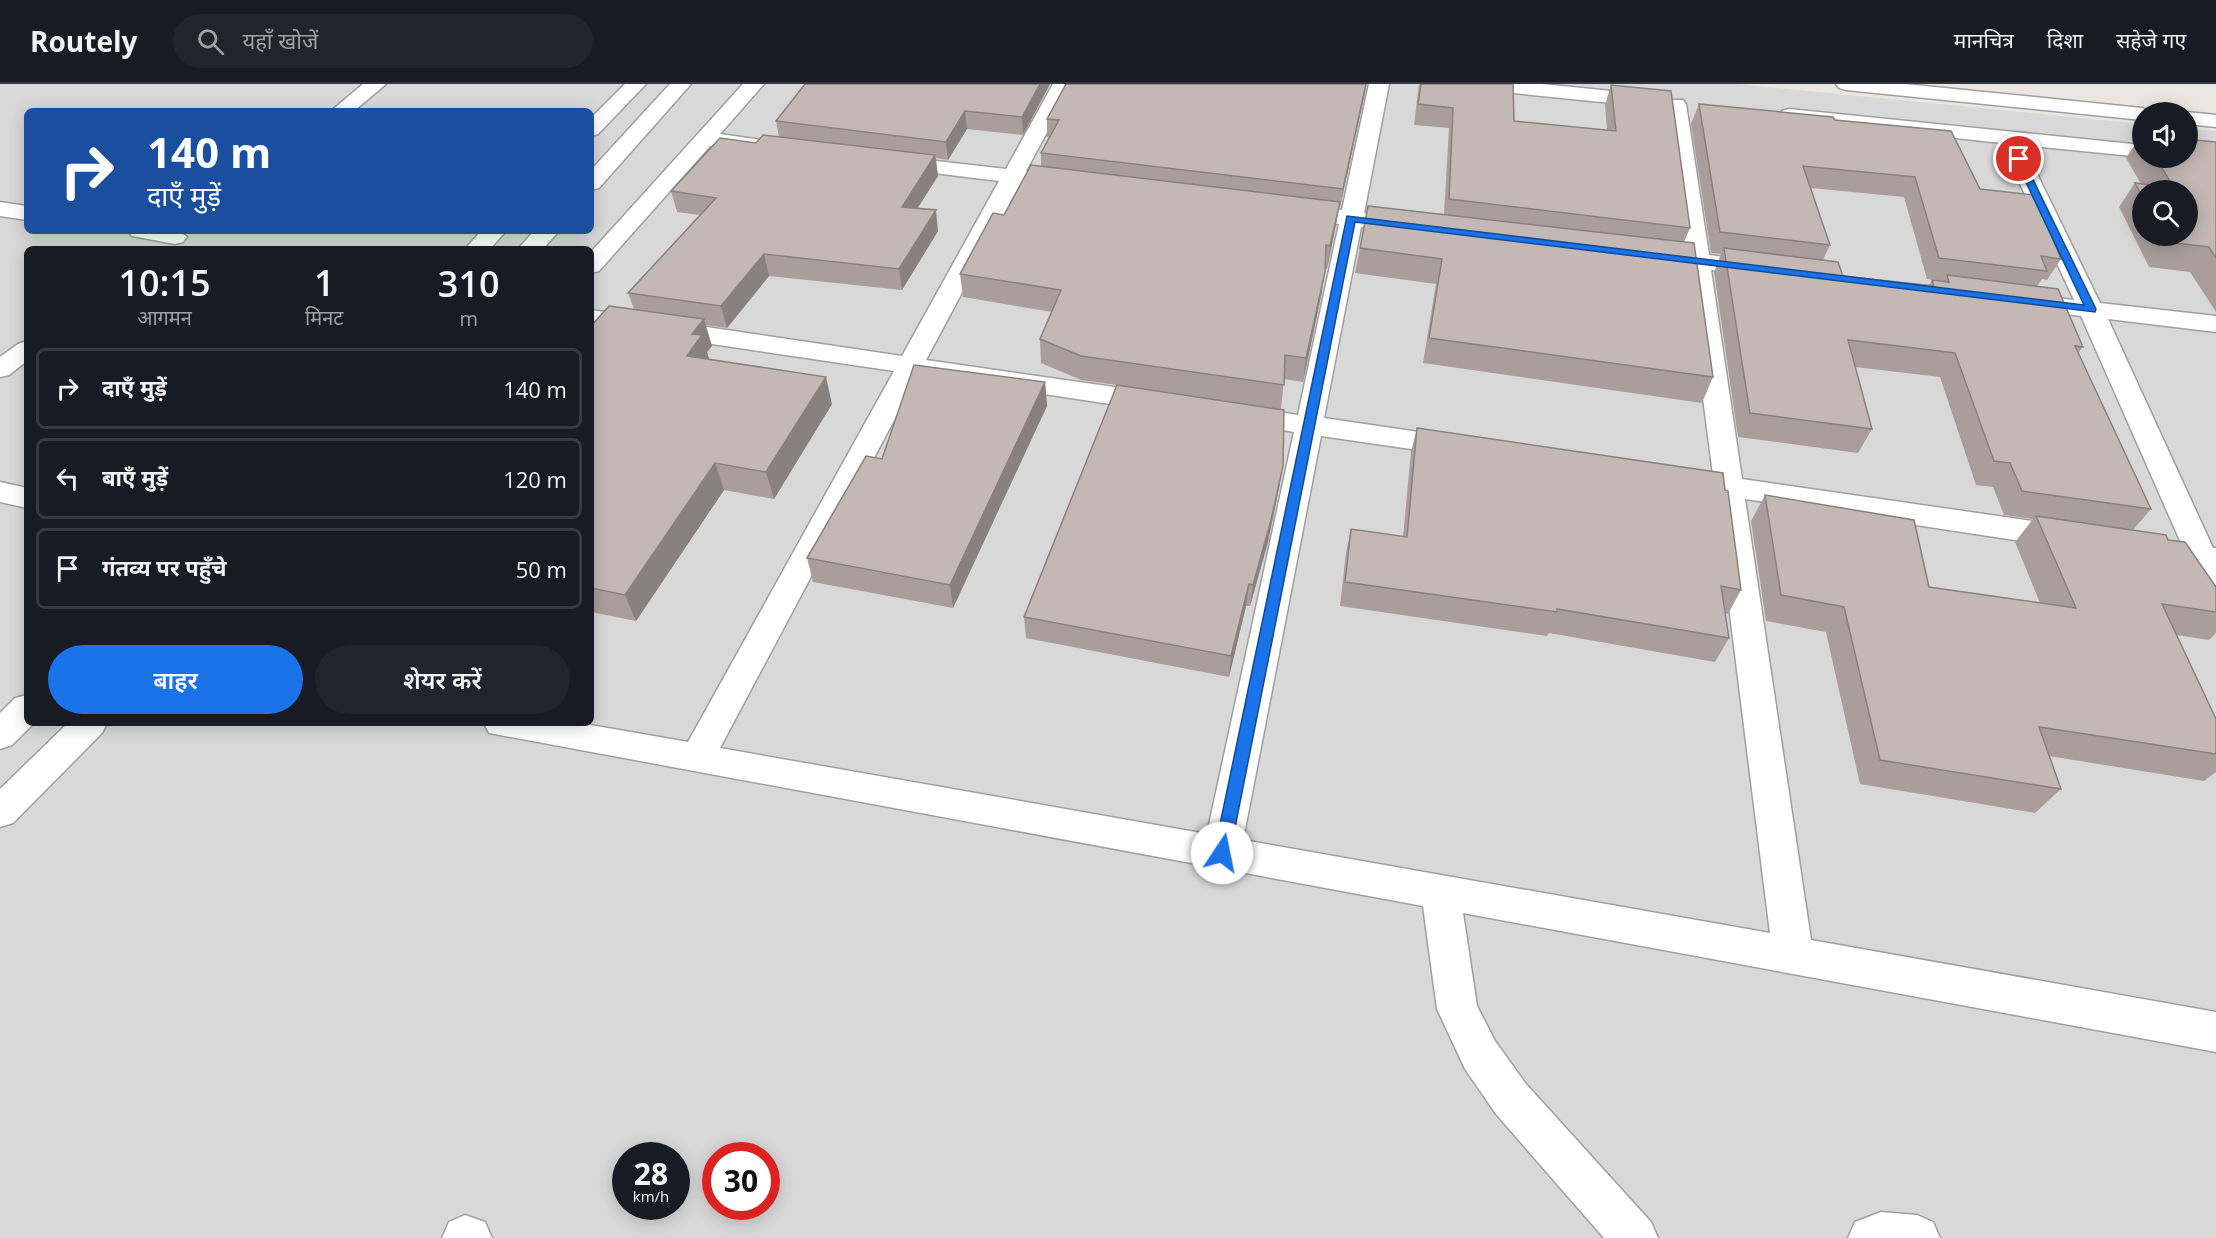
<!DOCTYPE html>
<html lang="hi">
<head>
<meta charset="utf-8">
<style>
	:root { --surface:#171b24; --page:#20242c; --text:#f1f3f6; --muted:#9ea1a6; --line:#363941; --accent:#1a73e8 }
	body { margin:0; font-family:"Open Sans","Noto Sans Devanagari",sans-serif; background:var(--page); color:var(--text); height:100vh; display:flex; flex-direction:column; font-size:22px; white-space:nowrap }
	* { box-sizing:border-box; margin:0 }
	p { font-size:20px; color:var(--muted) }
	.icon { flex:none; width:33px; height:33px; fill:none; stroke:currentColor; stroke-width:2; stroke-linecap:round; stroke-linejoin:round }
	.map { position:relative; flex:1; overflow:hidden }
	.drawer { position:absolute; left:24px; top:162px; width:570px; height:480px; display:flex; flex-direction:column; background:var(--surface); border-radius:9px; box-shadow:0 3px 15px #0003 }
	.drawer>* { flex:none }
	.hud { position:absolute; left:24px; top:24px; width:570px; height:126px; border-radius:9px; box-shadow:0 3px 15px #0003; background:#1a4fa0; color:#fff; overflow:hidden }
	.tools { position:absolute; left:2132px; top:18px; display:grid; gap:12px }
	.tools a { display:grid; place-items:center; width:66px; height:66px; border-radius:50%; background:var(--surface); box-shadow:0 3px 15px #0003; font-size:30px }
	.speed { position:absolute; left:612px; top:1058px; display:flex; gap:12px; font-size:30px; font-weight:700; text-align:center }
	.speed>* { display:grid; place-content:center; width:78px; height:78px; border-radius:50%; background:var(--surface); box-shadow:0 3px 15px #0003; line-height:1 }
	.speed small { font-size:15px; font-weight:400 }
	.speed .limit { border:9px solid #d22; background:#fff; color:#111 }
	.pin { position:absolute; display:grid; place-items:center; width:51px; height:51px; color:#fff; margin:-26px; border:3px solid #fff; border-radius:50%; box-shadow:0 2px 6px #0007 }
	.me { position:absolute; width:66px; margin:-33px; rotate:11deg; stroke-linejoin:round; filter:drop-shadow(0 0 4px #0008) }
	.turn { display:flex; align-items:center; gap:21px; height:126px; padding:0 24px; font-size:27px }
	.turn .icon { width:78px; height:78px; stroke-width:2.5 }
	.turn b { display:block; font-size:42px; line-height:51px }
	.eta { display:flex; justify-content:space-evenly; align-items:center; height:102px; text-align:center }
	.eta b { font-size:36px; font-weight:600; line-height:42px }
	.action { display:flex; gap:12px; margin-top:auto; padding:12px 24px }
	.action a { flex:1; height:69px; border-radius:36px; background:var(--accent); color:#fff; font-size:24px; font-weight:600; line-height:69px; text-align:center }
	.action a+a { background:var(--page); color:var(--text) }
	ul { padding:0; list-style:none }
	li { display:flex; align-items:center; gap:18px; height:81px; margin:0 12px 9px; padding:0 12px; border:3px solid var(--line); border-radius:9px }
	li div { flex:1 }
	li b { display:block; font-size:22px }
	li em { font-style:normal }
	header { display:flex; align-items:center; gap:36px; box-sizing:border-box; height:84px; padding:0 30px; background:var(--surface); border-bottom:2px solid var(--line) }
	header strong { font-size:28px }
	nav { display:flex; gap:33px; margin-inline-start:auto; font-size:21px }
	.search { width:420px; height:54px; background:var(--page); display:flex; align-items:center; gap:15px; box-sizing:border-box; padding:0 21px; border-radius:33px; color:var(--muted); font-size:22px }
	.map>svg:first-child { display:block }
	.residential { fill:#d9d8d8; fill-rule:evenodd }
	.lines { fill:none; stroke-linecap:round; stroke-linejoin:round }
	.minor-casing { stroke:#9f9f9f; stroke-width:3 }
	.minor { fill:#fff; fill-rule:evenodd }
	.wall { fill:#a99e9b; fill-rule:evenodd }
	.shaded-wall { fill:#89817e }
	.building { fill:#c4b8b4; stroke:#89817e; stroke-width:1.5 }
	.route { fill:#1a73e8; stroke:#114b97; stroke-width:1.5 }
</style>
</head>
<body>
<header>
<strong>Routely</strong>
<div class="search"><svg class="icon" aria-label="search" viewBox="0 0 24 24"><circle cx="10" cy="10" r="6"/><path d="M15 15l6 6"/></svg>यहाँ खोजें</div>
<nav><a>मानचित्र</a><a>दिशा</a><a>सहेजे गए</a></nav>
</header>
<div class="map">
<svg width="2216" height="1154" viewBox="0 0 2216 1154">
	<rect width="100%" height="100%" fill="#ece6e0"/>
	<!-- residential -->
	<path class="residential" d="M0 0H1737L2142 40V74H2187V45L2216 47V1154H0ZM27 27H591V147H27ZM2142 106H2187V152H2142ZM27 165H591V639H27ZM626 1071H676V1122H626ZM716 1071H766V1122H716Z"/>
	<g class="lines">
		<!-- minor casing -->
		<g class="minor-casing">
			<g id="minor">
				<polygon points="363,0 386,0 354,27 331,27"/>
				<polygon points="625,0 646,0 598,50 591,52 591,34"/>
				<polygon points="670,0 691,0 599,104 591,106 591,86"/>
				<polygon points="743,0 764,0 720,50 769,57 773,61 769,65 762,67 710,62 599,187 591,189 591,168"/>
				<polygon points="1053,0 1073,0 1026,87 1076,94 1079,99 1076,104 1068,106 1020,100 926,276 1156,309 1166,312 1170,318 1166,324 1156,327 918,291 720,664 1207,750 1294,348 1230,337 1226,331 1230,325 1240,322 1298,331 1339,140 1284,132 1281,127 1284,122 1292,120 1342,126 1369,0 1389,0 1364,129 1419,137 1423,142 1419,147 1411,149 1361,143 1324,334 1459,354 1469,357 1473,363 1469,369 1459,372 1321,352 1243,756 1770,849 1715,411 1672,403 1668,396 1672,389 1682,386 1713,391 1686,182 1645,176 1641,171 1645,166 1653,164 1684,168 1666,20 1669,16 1683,16 1686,20 1709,171 1762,178 1770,180 1774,185 1770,190 1762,192 1711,186 1742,395 2067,442 2078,446 2082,453 2078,460 2067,464 1745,415 1811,856 2216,928 2216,968 1463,829 1477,922 1495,957 1526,1000 1651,1138 1658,1154 1604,1154 1496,1030 1465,985 1437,925 1423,822 489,649 484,639 579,639 688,658 894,287 591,242 591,226 902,272 999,97 893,84 885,83 882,78 885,73 893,72 1006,85"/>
				<polygon points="1473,0 1542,0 1651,11 1658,13 1661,17 1658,21 1651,23 1483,6 1476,4"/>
				<polygon points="1836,0 1905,0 2142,24 2151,28 2142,28 2142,36 1846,6 1839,4"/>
				<polygon points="1789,25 2142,61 2142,73 2023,61 2100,219 2216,232 2216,248 2108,235 2213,464 2216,464 2216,515 2205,512 2191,482 2140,474 2136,466 2140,458 2151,455 2181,459 2081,232 2022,224 2013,222 2010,217 2013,212 2022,210 2074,216 2001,59 1782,35 1779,31 1782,27"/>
				<polygon points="2184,28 2187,28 2216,31 2216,43 2187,40 2187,28"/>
				<polygon points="0,118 27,122 27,136 0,132"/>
				<polygon points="128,147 179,147 187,153 183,158 175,160 132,152"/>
				<polygon points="481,147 506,147 490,165 465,165"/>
				<polygon points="534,147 559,147 543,165 518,165"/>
				<polygon points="27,257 27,277 9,291 0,293 0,273 18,260"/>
				<polygon points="0,398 27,404 27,424 0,418"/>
				<polygon points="27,611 27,639 34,639 12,661 0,665 0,629 15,614"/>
				<polygon points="68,639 107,639 102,649 13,739 0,743 0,705"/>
				<polygon points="1881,1128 1917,1131 1933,1138 1940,1154 1848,1154 1855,1138"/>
				<polygon points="465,1131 485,1138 492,1154 442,1154 449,1138"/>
			</g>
		</g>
		<!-- minor -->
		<use href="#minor" class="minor"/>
	</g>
	<!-- wall -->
	<g class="wall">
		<polygon points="805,0 1050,0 1023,51 967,45 948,76 936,74 938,92 917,124 938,147 902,206 769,192 727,244 705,241 712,262 707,268 709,275 832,320 774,415 724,406 636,537 591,528 591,242 634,225 628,209 700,131 677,128 671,107 756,59 779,53 776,37"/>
		<polygon points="1066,0 1366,0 1340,123 1339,123 1327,185 1325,185 1321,212 1303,298 1284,295 1281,325 1283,382 1279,404 1268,458 1250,522 1246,522 1229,593 1026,554 1024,533 1117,301 1081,296 1041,279 1040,255 1052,228 963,213 960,190 1041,82 1041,69 1049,53 1047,53 1047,35"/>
		<polygon points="1419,0 1513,0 1514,37 1607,46 1605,21 1611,1 1690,144 1684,158 1713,293 1702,319 1423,279 1436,200 1355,189 1368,122 1444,130 1449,44 1414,41"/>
		<path d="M1699 20 1835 36 1980 105 2061 175 2047 196 2042 195 2037 202 2083 263 2078 269 2151 425 2133 446 2168 456 2216 503V549L2209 556 2176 551 2216 635V688L2204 697 2049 672 2061 705 2035 729 1860 700 1826 548 1766 537 1751 437 1765 411 1929 503 2040 519 2015 458 2033 435 2004 431 1993 403 1976 401 1940 293 1855 283 1872 345 1858 369 1738 353 1714 188 1721 170 1711 169 1691 40ZM1811 104 1904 113 1927 195 1943 197 1932 196 1929 201 1843 192 1823 176 1830 161Z"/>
		<path d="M2142 50V74H2187L2195 56 2216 58V228L2190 188 2149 183 2119 123 2135 99 2141 100 2126 74ZM2142 106 2187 152H2142Z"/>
		<polygon points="1045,298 1047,322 953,524 813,498 807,474 882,375"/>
		<polygon points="1417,344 1741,506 1728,530 1725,529 1729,554 1715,578 1549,549 1547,552 1340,522 1346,469 1351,445 1403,453 1411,368"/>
	</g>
	<!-- shaded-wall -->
	<g class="shaded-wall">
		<polygon points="1040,0 1050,0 1023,51 1022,33"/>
		<polygon points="1366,0 1365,9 1340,123 1343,105"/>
		<polygon points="965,27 967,45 948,76 946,58"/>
		<polygon points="935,71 938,92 905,144 902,123"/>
		<polygon points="1340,118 1336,141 1327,185 1330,162"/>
		<polygon points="936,126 938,147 902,206 899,185"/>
		<polygon points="764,170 769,192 727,244 721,222"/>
		<polygon points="1325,188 1321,212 1303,298 1306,274"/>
		<polygon points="704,235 712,262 707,268 710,278 687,272 692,250"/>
		<polygon points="826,293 832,320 774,415 766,388"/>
		<polygon points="1045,298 1047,322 953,524 950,501"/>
		<polygon points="715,379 724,406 636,537 625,511"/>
		<polygon points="1283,382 1279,404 1268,458 1250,522 1253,501"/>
		<polygon points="1249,500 1246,522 1229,593 1231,572"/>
	</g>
	<!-- building -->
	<g class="building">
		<polygon points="805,0 1040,0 1022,33 965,27 946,58 776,37"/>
		<polygon points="1066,0 1366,0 1343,105 1041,69 1059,36 1047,35"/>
		<polygon points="1421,0 1513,0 1514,37 1616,47 1611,1 1671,7 1690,144 1449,115 1453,24 1418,20"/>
		<polygon points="1699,20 1833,33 1835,36 1951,47 1980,105 2035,111 2061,175 2041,172 2047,187 1939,174 1915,93 1803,82 1830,161 1720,148"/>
		<polygon points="763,51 935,71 902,123 936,126 899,185 764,170 721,222 628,209 716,114 671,107 720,54 756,59"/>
		<polygon points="2187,51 2192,52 2195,56 2216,58 2216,174 2209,163 2167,158 2163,152 2187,152 2187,106 2142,106 2142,112 2135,99 2174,104 2156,74 2187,74"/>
		<polygon points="1031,81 1340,118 1330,162 1326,161 1325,188 1306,274 1285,271 1284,301 1081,272 1040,255 1061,206 960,190 993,129 1004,131"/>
		<polygon points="1368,122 1694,159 1713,293 1429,254 1442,175 1360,164"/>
		<polygon points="1724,164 1838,178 1843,192 1934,202 1932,196 1949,198 1947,191 2058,205 2083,263 2075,262 2151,425 2022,407 2010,379 1994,377 1955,269 1848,256 1872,345 1750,329"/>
		<polygon points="609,222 704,235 692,250 702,251 687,272 826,293 766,388 715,379 625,511 591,504 591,242"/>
		<polygon points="914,281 1045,298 950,501 807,474 866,372 882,375"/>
		<polygon points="1117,301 1284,326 1283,382 1271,436 1253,501 1249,500 1231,572 1024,533"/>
		<polygon points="1417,344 1723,389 1725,406 1728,407 1741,506 1721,502 1729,554 1557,525 1557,528 1345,498 1351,445 1407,453"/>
		<polygon points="1765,411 1914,436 1929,503 2076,524 2036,432 2166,451 2168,456 2185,458 2216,503 2216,528 2162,520 2216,635 2216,670 2039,643 2061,705 1880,676 1844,523 1781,511"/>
	</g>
	<!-- route -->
	<polygon class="route" points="2016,73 2023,75 2096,225 2095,228 1355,138 1230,769 1227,773 1222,775 1216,773 1214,769 1347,132 2084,221 2015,75"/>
</svg>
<div class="tools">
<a><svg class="icon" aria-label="sound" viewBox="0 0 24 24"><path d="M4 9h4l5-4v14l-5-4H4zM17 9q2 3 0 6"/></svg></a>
<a><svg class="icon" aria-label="search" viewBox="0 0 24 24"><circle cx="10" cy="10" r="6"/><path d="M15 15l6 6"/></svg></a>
</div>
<div class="speed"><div>28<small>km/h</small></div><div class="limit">30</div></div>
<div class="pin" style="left:2019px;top:75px;background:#d93025"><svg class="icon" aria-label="arrive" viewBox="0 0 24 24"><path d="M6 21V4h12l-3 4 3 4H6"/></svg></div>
<svg class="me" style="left:1222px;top:769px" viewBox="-20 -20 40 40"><circle r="19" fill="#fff"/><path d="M0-13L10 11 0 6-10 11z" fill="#1a73e8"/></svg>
<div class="hud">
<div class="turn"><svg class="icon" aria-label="right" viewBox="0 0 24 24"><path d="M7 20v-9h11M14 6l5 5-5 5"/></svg><div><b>140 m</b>दाएँ मुड़ें</div></div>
</div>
<section class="drawer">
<div class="eta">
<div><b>10:15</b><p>आगमन</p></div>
<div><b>1</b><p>मिनट</p></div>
<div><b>310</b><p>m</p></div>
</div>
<ul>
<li><svg class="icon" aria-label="right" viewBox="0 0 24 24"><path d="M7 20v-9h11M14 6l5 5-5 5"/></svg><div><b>दाएँ मुड़ें</b></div><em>140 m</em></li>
<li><svg class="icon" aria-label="left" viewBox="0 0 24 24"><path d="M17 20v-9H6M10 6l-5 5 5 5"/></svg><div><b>बाएँ मुड़ें</b></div><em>120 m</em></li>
<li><svg class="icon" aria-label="arrive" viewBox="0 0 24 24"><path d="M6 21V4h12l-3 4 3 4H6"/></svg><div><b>गंतव्य पर पहुँचे</b></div><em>50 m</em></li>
</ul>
<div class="action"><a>बाहर</a><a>शेयर करें</a></div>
</section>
</div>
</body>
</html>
